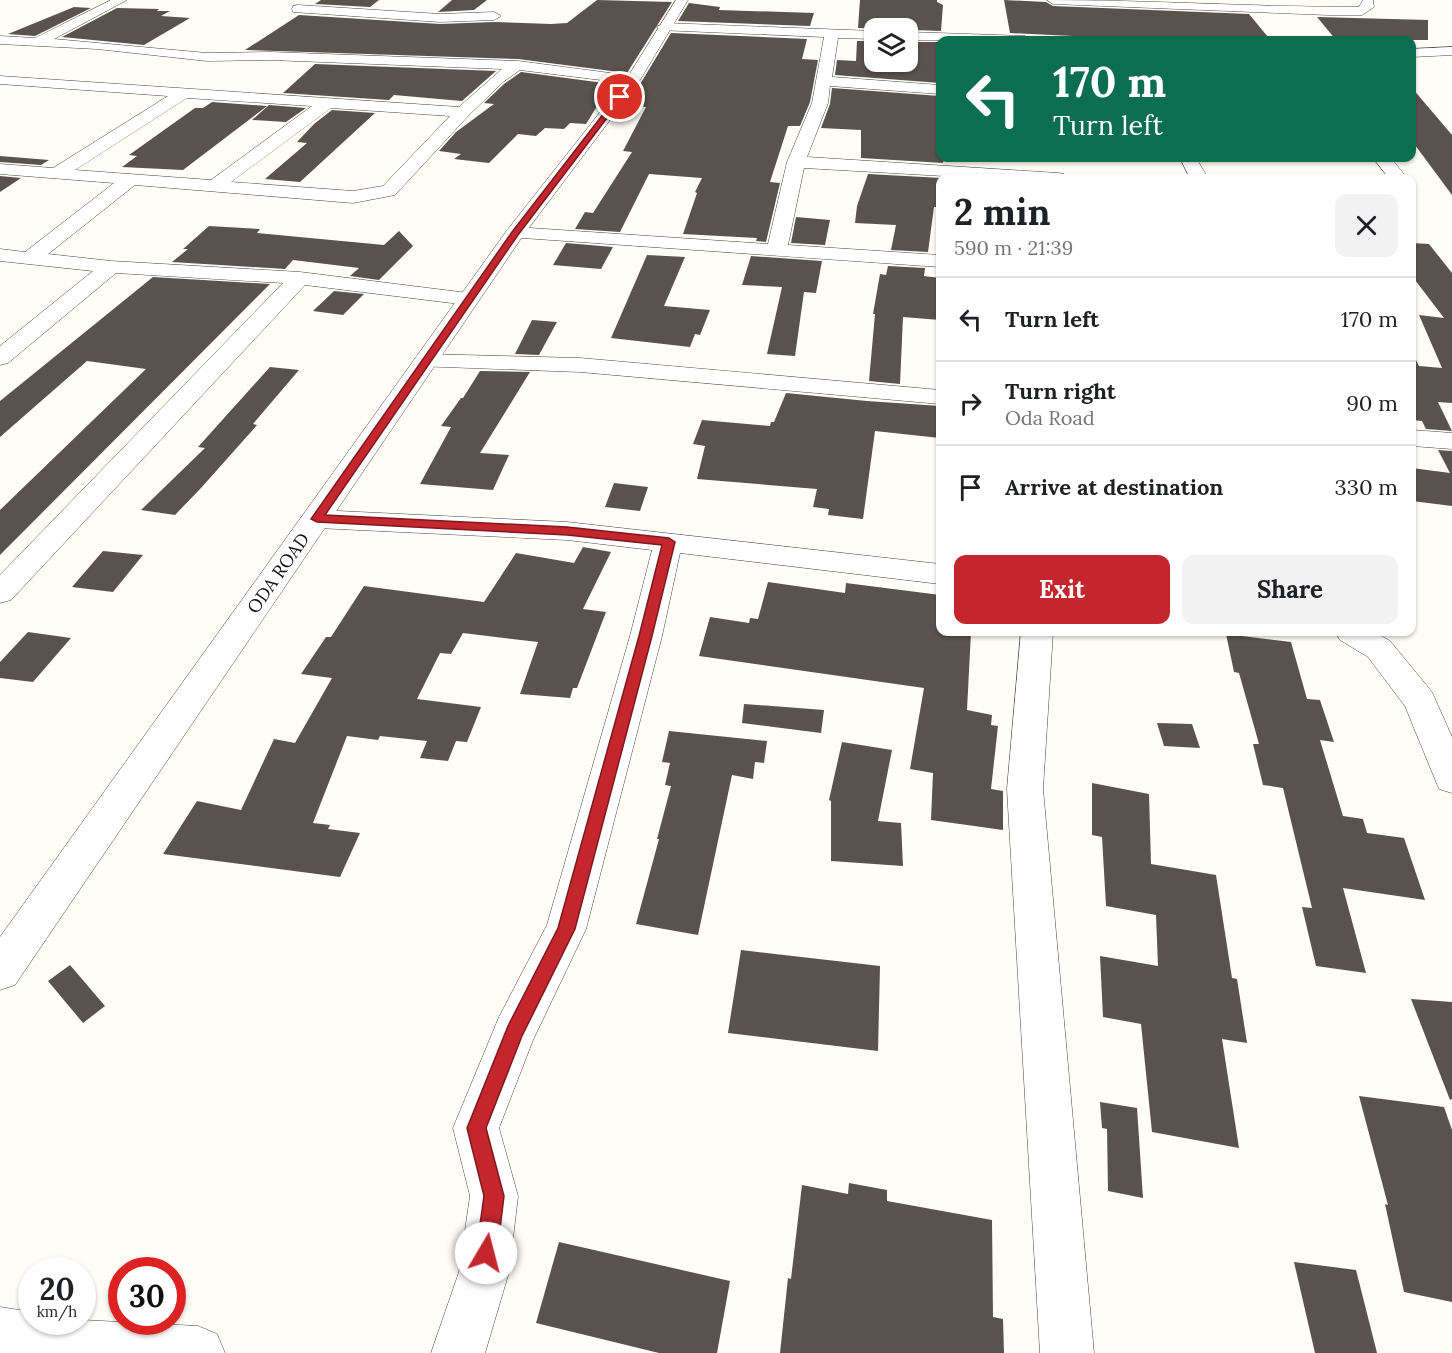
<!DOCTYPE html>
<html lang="en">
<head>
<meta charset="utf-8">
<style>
	:root { --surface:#fff; --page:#f2f2f2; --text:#202124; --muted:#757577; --line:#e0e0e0; --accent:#c4262e }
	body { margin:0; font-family:Lora,serif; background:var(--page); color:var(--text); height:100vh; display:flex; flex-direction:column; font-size:22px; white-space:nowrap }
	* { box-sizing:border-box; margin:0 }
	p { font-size:20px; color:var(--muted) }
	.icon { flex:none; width:33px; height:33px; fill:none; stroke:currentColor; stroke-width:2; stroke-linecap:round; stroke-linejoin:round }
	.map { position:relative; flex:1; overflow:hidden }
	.panel { position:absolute; left:936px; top:174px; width:480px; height:462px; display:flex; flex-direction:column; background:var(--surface); border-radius:12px; box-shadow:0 2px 4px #0004 }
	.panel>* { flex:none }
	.banner { position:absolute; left:936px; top:36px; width:480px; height:126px; border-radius:12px; box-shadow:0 2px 4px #0004; background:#0b6e4f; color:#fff; overflow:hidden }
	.tools { position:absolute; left:864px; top:18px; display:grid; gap:12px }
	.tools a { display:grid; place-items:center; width:54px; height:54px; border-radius:12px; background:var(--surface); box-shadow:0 2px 4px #0004; font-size:30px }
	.speed { position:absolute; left:18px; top:1257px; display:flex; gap:12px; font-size:30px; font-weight:700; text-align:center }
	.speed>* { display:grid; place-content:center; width:78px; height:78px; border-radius:50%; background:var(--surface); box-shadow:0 2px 4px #0004; line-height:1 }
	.speed small { font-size:15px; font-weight:400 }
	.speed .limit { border:9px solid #d22; background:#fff; color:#111 }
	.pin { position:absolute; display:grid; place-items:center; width:51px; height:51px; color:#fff; margin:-26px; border:3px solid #fff; border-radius:50%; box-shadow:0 2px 6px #0007 }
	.me { position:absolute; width:66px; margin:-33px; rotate:8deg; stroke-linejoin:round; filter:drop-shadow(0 0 4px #0008) }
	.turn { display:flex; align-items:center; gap:21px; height:126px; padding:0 18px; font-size:27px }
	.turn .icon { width:78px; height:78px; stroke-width:2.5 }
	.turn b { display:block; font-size:42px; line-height:51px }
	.round { display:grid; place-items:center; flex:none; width:63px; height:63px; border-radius:12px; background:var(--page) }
	.summary { display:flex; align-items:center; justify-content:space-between; height:102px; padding:0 18px }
	h1 { font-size:36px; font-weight:800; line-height:45px }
	.cta { display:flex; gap:12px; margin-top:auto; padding:12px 18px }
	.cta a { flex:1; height:69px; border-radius:12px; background:var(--accent); color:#fff; font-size:24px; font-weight:800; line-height:69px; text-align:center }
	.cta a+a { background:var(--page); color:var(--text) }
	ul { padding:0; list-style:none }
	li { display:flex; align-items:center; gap:18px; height:84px; padding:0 18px; border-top:2px solid var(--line) }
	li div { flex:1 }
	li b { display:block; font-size:22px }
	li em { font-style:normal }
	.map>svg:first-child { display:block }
	.building { fill:#5a524d }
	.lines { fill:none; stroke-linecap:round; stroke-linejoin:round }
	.minor-casing { stroke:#444; stroke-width:1 }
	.tertiary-casing { stroke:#444; stroke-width:1 }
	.minor { fill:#fff; fill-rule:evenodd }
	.tertiary { fill:#fff; fill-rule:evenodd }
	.route { fill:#c4262e; stroke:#7f191e; stroke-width:1.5 }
	.labels { text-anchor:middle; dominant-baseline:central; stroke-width:6; stroke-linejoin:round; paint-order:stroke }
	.street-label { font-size:18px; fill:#111; stroke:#fff }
</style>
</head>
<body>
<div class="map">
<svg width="1452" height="1353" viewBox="0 0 1452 1353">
	<rect width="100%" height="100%" fill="#fffdf5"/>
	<!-- building -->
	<g class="building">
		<polygon points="321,0 379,0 370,7 315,4"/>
		<polygon points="452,0 487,0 474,10 438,12"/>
		<polygon points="597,0 672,2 627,73 518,59 245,50 299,15 440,24 494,22 551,24 567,23"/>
		<polygon points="860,0 937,0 937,2 943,5 941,31 858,28"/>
		<polygon points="1004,0 1046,2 1053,6 1249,14 1268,37 1156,40 1010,33"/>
		<polygon points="689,3 720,7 719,10 814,13 810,26 678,21"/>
		<polygon points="74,7 91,8 35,36 8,34"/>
		<polygon points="117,8 159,9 157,11 170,11 161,16 190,18 144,45 62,37"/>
		<polygon points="1317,17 1428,20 1428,40 1336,40"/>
		<polygon points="671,33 807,39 802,59 818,60 810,102 800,126 788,126 770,182 780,183 766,242 756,241 757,238 683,234 697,193 695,192 702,178 649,174 620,232 575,229 585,212 593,213 632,152 623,151 646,107 624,105 642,81"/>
		<polygon points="857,41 874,41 874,62 908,62 908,42 940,42 940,83 835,75 837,60 856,61"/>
		<polygon points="315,64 496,71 462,101 394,95 389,100 283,93"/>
		<polygon points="521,72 619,85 604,104 599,103 586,124 570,123 564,129 545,128 536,136 518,134 489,163 454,159 461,154 439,151 456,132 494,104 484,103 504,84"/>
		<polygon points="832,88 940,96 940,158 944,158 943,163 861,158 861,130 821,128 830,104"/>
		<polygon points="1412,88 1452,135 1452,195 1412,141"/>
		<polygon points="212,102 267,106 183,170 122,167 137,156 129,155 195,108 203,108"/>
		<polygon points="269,105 306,108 286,122 252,120"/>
		<polygon points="332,110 375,113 300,182 265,179 307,143 297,142 314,124"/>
		<polygon points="0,156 49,160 41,165 0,162"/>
		<polygon points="868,174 942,178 938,207 934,207 928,252 891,250 896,225 855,223 857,206"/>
		<polygon points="0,176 21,178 0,192"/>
		<polygon points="796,217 830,220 825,245 791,243"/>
		<polygon points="209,226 260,229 257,233 384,245 399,231 413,246 379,280 350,276 359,268 293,260 285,269 172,262 188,249 183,249"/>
		<polygon points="566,243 613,247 601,269 553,265"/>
		<polygon points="1412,243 1429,244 1452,273 1452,403 1438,402 1452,431 1426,429 1422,421 1412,420 1412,352 1419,366 1442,368 1419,315 1444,318 1412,276"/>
		<polygon points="647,255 685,257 664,306 710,310 700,335 695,334 690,347 611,338"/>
		<polygon points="751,256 822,261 816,293 804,292 795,356 767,354 782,287 742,285"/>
		<polygon points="888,266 925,268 924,276 940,278 940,320 903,317 900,384 869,381 875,314 873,314 880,274 886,275"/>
		<polygon points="153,277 270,284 0,555 0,510 146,369 87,361 0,437 0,401"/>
		<polygon points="334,291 364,294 343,315 313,311"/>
		<polygon points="532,320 557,322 539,355 515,354"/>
		<polygon points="270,367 299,370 253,424 257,425 201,488 175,515 141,510 205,448 198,447"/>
		<polygon points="480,371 530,372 480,453 509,455 493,490 420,484 451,427 441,426 461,398 463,398"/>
		<polygon points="786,393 867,401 940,406 940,438 875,431 863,519 828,515 829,509 813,507 817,489 697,479 705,446 693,444 702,420 770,426 771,422 774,422"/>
		<polygon points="1438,450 1452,451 1452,506 1412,501 1412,468 1450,473"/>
		<polygon points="614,483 648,487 640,511 605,507"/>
		<polygon points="583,547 611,552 583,609 606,612 577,688 573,688 570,698 520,694 538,642 463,633 451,654 440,653 417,699 481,707 467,742 456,741 448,761 420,758 427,741 380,736 378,740 347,736 313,823 330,825 328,829 360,833 340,877 163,854 197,801 241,810 274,739 295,743 332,678 301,674 326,637 331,637 364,586 484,602 516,553 574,563"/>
		<polygon points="103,551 143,555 113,592 72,587"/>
		<polygon points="768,582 845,593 846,583 940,595 940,632 971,632 967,710 992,715 991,725 998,726 991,789 1003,791 1003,830 931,820 933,773 910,769 924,688 699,656 710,617 749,623 750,618 758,619"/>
		<polygon points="28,632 71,638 33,682 0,678 0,662"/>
		<polygon points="1226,634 1291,642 1307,699 1320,700 1334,742 1320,740 1343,816 1363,819 1367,833 1404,838 1425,900 1343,888 1366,973 1316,966 1302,907 1312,908 1283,788 1263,785 1253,744 1259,744 1239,673 1234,672"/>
		<polygon points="744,704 824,710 821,733 742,723"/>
		<polygon points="1157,723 1192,724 1200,748 1164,746"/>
		<polygon points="669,731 767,741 764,763 755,762 753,779 732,775 698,935 636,924 659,839 657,839 671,786 665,785 670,763 662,762"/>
		<polygon points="842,742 892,750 878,821 901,823 903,866 831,861 831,801 829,800"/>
		<polygon points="1092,783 1149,794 1151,864 1216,875 1232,978 1237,979 1247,1043 1222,1039 1239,1148 1152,1132 1141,1024 1103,1017 1100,956 1158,966 1156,915 1106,906 1102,837 1092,835"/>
		<polygon points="741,950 880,966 878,1051 728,1033"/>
		<polygon points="70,965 105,1006 83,1023 48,981"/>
		<polygon points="1411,999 1452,1002 1452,1099 1450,1100"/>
		<polygon points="1359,1096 1444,1107 1452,1130 1452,1302 1404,1292 1385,1204 1388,1205"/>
		<polygon points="1100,1102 1137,1108 1143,1198 1108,1191 1107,1129 1102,1128"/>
		<polygon points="849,1183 887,1190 887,1201 992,1220 993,1317 1003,1319 1004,1353 780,1353 788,1278 791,1279 802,1185 848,1194"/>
		<polygon points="559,1242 730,1281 717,1353 659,1353 536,1323"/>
		<polygon points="1294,1262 1356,1270 1377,1353 1315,1353"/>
	</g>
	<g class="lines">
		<!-- minor casing -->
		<g class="minor-casing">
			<g id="minor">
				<path d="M111 0H127L54 39 207 53 270 52 518 61 633 76 640 80 633 84 520 70 503 82 469 115 395 195 353 203 135 185 48 254 111 261 300 272 476 294 479 299 476 304 468 305 305 285 11 600 0 603V575L283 283 116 273 8 363 0 365V346L93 271 0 261V249L25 252 114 183 0 174V164L53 168 168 96 0 84V76L459 107 502 69 270 60 207 61 97 49 0 44V36L35 38ZM187 98 312 106 211 180 75 170ZM331 108 450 116 383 186 353 191 231 182Z"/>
				<path d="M1047 0C1151 0 1255 7 1359 7L1363 0H1373L1374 7 1362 15H1328L1053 4Z"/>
				<polygon points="298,5 440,14 494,12 501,16 494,20 440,22 293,12 292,9 293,6"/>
				<polygon points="664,23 874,31 874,39 838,38 832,77 940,85 940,94 830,86 828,103 807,157 1058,173 1064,174 1067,178 979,178 804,168 788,245 940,255 940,267 508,237 505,233 508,229 515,227 768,244 787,162 812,103 824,37 659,30 657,27"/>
				<polygon points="908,32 1025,36 1032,40 908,40"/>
				<polygon points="1452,47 1452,55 1412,57 1412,49"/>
				<polygon points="1180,158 1196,158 1208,178 1190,178"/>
				<polygon points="1373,158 1391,158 1407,178 1389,178"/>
				<polygon points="425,354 580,358 940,390 940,404 580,372 417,366 413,361 417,356"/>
				<polygon points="1412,430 1452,433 1452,449 1412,446"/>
				<polygon points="317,510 567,522 940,564 940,584 680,553 662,636 586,929 533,1040 499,1128 518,1196 509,1272 485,1353 431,1353 459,1272 470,1196 453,1128 499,1017 547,925 630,636 652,550 567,540 317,528 307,525 303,519 307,513"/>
				<polygon points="1021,632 1053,632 1043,789 1094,1353 1040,1353 1007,789"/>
				<polygon points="1335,632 1375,632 1390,641 1432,692 1452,737 1452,793 1439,789 1405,706 1368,657 1340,640"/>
				<polygon points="0,1307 32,1312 32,1322 82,1320 198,1326 217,1334 225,1353 0,1353"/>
			</g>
		</g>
		<!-- tertiary casing -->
		<g class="tertiary-casing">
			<polygon id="tertiary" points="676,0 688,0 640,80 522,237 15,985 0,990 0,937 508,229 627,78"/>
		</g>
		<!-- minor -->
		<use href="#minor" class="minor"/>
		<!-- tertiary -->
		<use href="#tertiary" class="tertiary"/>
	</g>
	<!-- route -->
	<polygon class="route" points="618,95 623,97 518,235 325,515 567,527 669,538 675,542 652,636 575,929 522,1036 486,1128 504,1196 497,1253 494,1260 486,1263 479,1260 476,1253 484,1196 467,1128 508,1026 558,928 639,636 662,545 567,535 317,522 311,519 512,232"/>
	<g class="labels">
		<!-- street labels -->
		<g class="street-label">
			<text transform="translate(278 573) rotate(-55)">ODA ROAD</text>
		</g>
	</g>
</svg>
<div class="tools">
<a><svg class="icon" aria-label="layers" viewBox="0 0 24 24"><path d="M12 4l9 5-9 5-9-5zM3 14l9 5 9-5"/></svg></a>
</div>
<div class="speed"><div>20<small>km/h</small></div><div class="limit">30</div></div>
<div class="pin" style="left:620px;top:97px;background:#d93025"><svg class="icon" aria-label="arrive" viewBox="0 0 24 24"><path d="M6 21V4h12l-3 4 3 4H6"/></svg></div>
<svg class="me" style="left:486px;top:1253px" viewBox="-20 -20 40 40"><circle r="19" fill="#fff"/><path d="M0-13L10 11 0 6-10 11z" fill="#c4262e"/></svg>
<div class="banner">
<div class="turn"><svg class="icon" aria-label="left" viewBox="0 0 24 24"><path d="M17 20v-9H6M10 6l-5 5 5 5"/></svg><div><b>170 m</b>Turn left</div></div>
</div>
<section class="panel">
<div class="summary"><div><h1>2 min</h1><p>590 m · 21:39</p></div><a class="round"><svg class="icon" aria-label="close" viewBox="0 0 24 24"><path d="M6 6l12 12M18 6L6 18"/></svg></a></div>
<ul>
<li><svg class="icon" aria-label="left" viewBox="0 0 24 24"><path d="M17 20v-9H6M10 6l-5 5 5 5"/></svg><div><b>Turn left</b></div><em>170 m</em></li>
<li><svg class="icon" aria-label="right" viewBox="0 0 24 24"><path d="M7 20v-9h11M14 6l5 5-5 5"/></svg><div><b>Turn right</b><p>Oda Road</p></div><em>90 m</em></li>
<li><svg class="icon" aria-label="arrive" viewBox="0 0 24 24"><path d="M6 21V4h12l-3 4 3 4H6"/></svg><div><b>Arrive at destination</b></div><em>330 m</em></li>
</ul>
<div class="cta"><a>Exit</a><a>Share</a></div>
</section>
</div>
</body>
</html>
